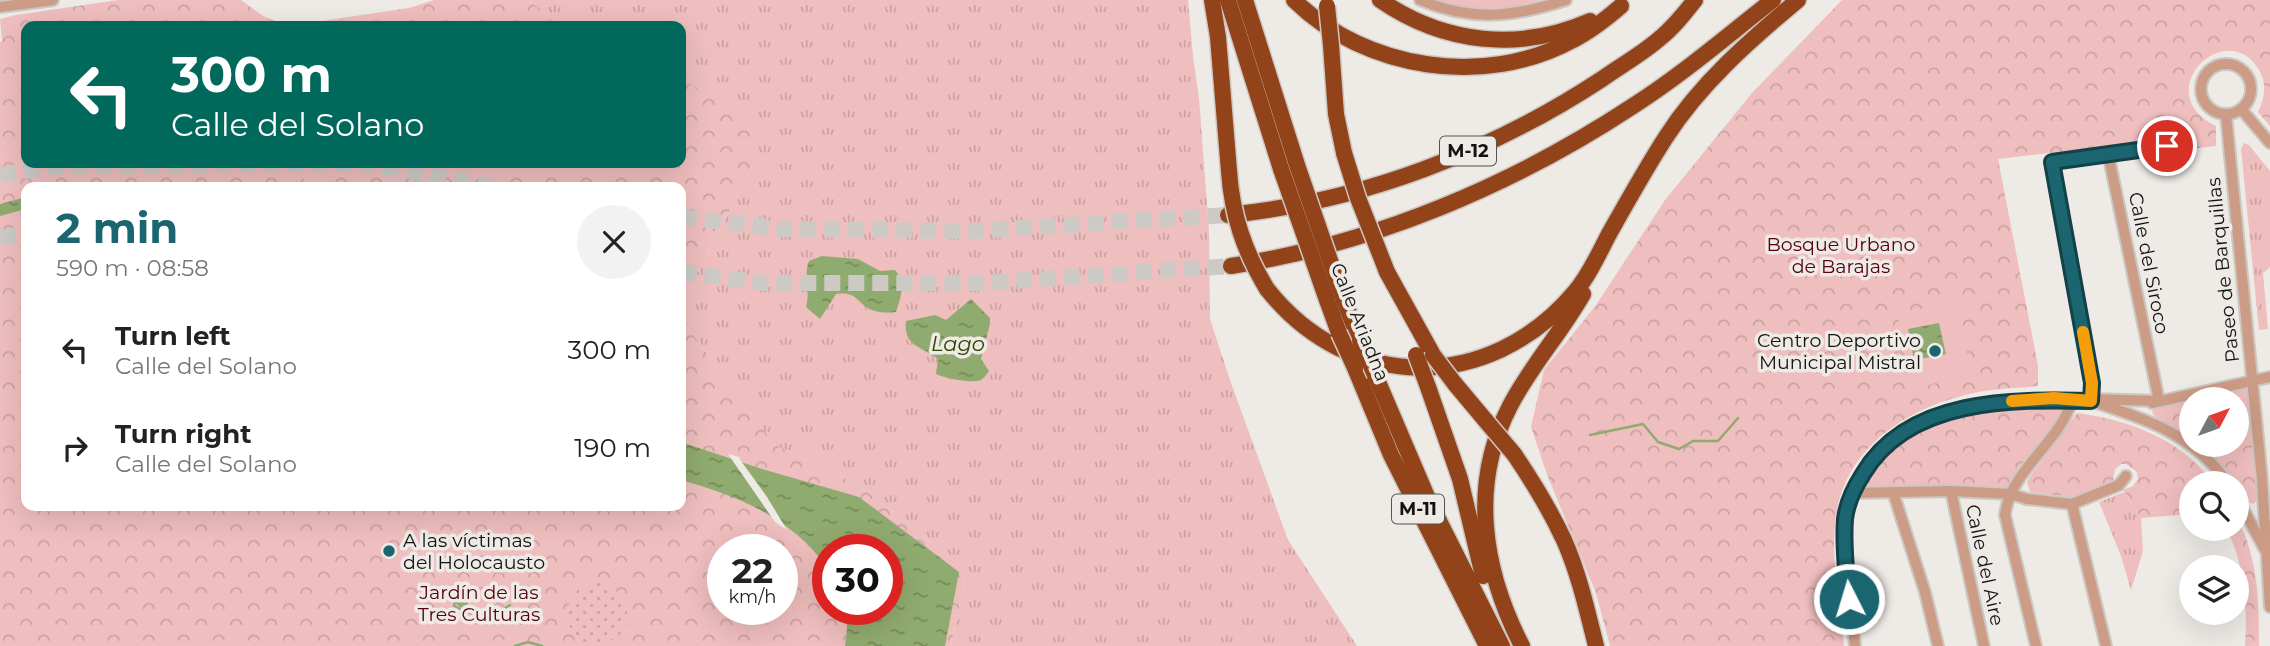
<!DOCTYPE html>
<html lang="en">
<head>
<meta charset="utf-8">
<style>
	:root { --surface:#fff; --page:#f2f2f2; --text:#222; --muted:#767676; --accent:#1b6571 }
	body { margin:0; font-family:Montserrat,sans-serif; background:var(--page); color:var(--text); height:100vh; display:flex; flex-direction:column; font-size:26px; white-space:nowrap }
	* { box-sizing:border-box; margin:0 }
	p { font-size:23px; color:var(--muted) }
	.icon { flex:none; width:38px; height:38px; fill:none; stroke:currentColor; stroke-width:2; stroke-linecap:round; stroke-linejoin:round }
	.map { position:relative; flex:1; overflow:hidden }
	.panel { position:absolute; left:21px; top:182px; width:665px; height:329px; display:flex; flex-direction:column; background:var(--surface); border-radius:14px; box-shadow:0 7px 28px #0002 }
	.panel>* { flex:none }
	.guide { position:absolute; left:21px; top:21px; width:665px; height:147px; border-radius:14px; box-shadow:0 7px 28px #0002; background:#00695c; color:#fff; overflow:hidden }
	.needle { width:46px; rotate:49deg }
	.fabs { position:absolute; left:2179px; top:387px; display:grid; gap:14px }
	.fabs a { display:grid; place-items:center; width:70px; height:70px; border-radius:50%; background:var(--surface); box-shadow:0 7px 28px #0002; font-size:35px }
	.speed { position:absolute; left:707px; top:534px; display:flex; gap:14px; font-size:35px; font-weight:700; text-align:center }
	.speed>* { display:grid; place-content:center; width:91px; height:91px; border-radius:50%; background:var(--surface); box-shadow:0 7px 28px #0002; line-height:1 }
	.speed small { font-size:18px; font-weight:400 }
	.speed .limit { border:10px solid #d22; background:#fff; color:#111 }
	.pin { position:absolute; display:grid; place-items:center; width:60px; height:60px; color:#fff; margin:-30px; border:4px solid #fff; border-radius:50%; box-shadow:0 2px 7px #0007 }
	.me { position:absolute; width:77px; margin:-38px; rotate:355deg; stroke-linejoin:round; filter:drop-shadow(0 0 5px #0008) }
	.turn { display:flex; align-items:center; gap:24px; height:147px; padding:0 35px; font-size:32px }
	.turn .icon { width:91px; height:91px; stroke-width:2.5 }
	.turn b { display:block; font-size:49px; line-height:60px }
	.round { display:grid; place-items:center; flex:none; width:74px; height:74px; border-radius:37px; background:var(--page) }
	.summary { display:flex; align-items:center; justify-content:space-between; height:119px; padding:0 35px }
	h1 { font-size:42px; font-weight:700; line-height:52px; color:var(--accent) }
	ul { padding:0; list-style:none }
	li { display:flex; align-items:center; gap:21px; height:98px; padding:0 35px }
	li div { flex:1 }
	li b { display:block; font-size:26px }
	li em { font-style:normal }
	.map>svg:first-child { display:block }
	.grass { fill:url(#grass-tufts) }
	.park { fill:url(#park-crowns); fill-rule:evenodd }
	.garden { fill:url(#garden-dots) }
	.pitch { fill:#efbebe }
	.water { fill:url(#water-ripples) }
	.pier { fill:#eeeae6 }
	.lines { fill:none; stroke-linecap:round; stroke-linejoin:round }
	.stream { stroke:#90ab6f; stroke-width:2.5 }
	.highway-tunnel { stroke:#cdcac6; stroke-width:16; stroke-dasharray:16 8; stroke-linecap:butt }
	.minor-casing { stroke:#cbc8c4; stroke-width:14 }
	.highway-casing { stroke:#cbc8c4; stroke-width:19 }
	.minor { stroke:#cd9c86; stroke-width:10 }
	.highway { stroke:#92431a; stroke-width:16 }
	.highway-bridge-casing { stroke:#cbc8c4; stroke-width:19; stroke-linecap:butt }
	.highway-bridge { stroke:#92431a; stroke-width:16 }
	.route-casing { stroke:#124249; stroke-width:18 }
	.route { stroke:#1b6571; stroke-width:12 }
	.slow { stroke:#f59e0b; stroke-width:12 }
	.poi-dot { fill:#1b6571; stroke:#eeeae6; stroke-width:2.5 }
	.labels { text-anchor:middle; dominant-baseline:central; stroke-width:7; stroke-linejoin:round; paint-order:stroke }
	.shield { fill:#eeeae6; stroke:#555452; stroke-width:2 }
	.shield-label { font-size:18px; font-weight:bold; fill:#141312 }
	.park-label { font-size:19px; fill:#570013; stroke:#eeeae6 }
	.street-label { font-size:19px; fill:#141312; stroke:#eeeae6 }
	.poi-label { font-size:19px; fill:#141312; stroke:#eeeae6; text-anchor:end }
	.water-label { font-size:21px; font-style:italic; fill:#2e4500; stroke:#eeeae6 }
</style>
</head>
<body>
<div class="map">
<svg width="2270" height="646" viewBox="0 0 2270 646">
	<defs>
		<pattern id="grass-tufts" width="24" height="20" patternUnits="userSpaceOnUse" patternTransform="scale(1.75)"><rect width="24" height="20" fill="#efbebe"/><path d="M3 7l-1-3M5 7V3M7 7l1-3M15 17l-1-3M17 17v-4M19 17l1-3" fill="none" stroke="#cca2a2"/></pattern>
		<pattern id="park-crowns" width="20" height="18" patternUnits="userSpaceOnUse" patternTransform="scale(1.75)"><rect width="20" height="18" fill="#efbebe"/><path d="M2 6a3 3 0 1 1 6 0M12 15a3 3 0 1 1 6 0" fill="none" stroke="#cca2a2"/></pattern>
		<pattern id="garden-dots" width="8" height="8" patternUnits="userSpaceOnUse" patternTransform="scale(1.75)"><rect width="8" height="8" fill="#efbebe"/><path d="M2 2h.1M6 6h.1" fill="none" stroke="#cca2a2" stroke-width="1.8" stroke-linecap="round"/></pattern>
		<pattern id="water-ripples" width="26" height="14" patternUnits="userSpaceOnUse" patternTransform="scale(1.75)"><rect width="26" height="14" fill="#90ab6f"/><path d="M2 4q2-2 4 0t4 0M15 11q2-2 4 0t4 0" fill="none" stroke="#748a5a"/></pattern>
	</defs>
	<rect width="100%" height="100%" fill="#eeeae6"/>
	<!-- grass -->
	<g class="grass">
		<polygon points="528,0 1188,0 1193,56 1199,98 1209,231 1210,319 1230,380 1288,540 1357,646 951,646 967,571 860,486 774,444 684,323 684,297 751,170 755,141 743,119 731,108 681,80 681,26 562,26"/>
		<polygon points="2244,143 2249,145 2270,171 2270,267 2263,273 2268,329 2259,330 2241,149"/>
		<polygon points="2124,492 2141,518 2143,551 2131,590 2121,556 2099,502"/>
	</g>
	<!-- park -->
	<g class="park">
		<path d="M118 0H241L263 16 288 26 409 8 434 0H528L562 26H26V163H681V80C706 93 751 109 755 143 756 152 753 161 751 170L684 297V323L774 444 860 486 967 571 951 646H0V42L2 41 0 19 16 15ZM26 187H681V506H26ZM723 550H782V609H723ZM828 550H887V609H828Z"/>
		<path d="M1842 0H2270V126L2258 112C2265 98 2267 84 2259 70 2227 15 2147 92 2216 126V146L2183 150C2201 135 2176 113 2162 140L1998 159 2038 366V386C2020 388 2002 388 1984 391 1913 404 1843 444 1835 523 1831 564 1840 606 1844 646H1610L1596 593 1548 477 1531 427 1544 370 1596 305 1665 200 1752 93Z"/>
		<polygon points="2247,387 2259,499 2253,504 2247,502 2236,483 2198,445 2236,444 2236,399 2191,399 2191,439 2156,418 2152,412 2155,406"/>
		<polygon points="2038,402 2061,403 2066,410 2011,494 1862,493 1875,462 1915,432 1985,407"/>
		<path d="M2077 413C2130 420 2180 439 2214 483H2191V514L2141 518 2123 490 2133 486 2138 479 2137 472 2126 464H2121L2115 469 2113 481 2071 497 2030 492 2027 482 2031 475Z"/>
		<path d="M2237 518C2258 557 2259 602 2259 646H2245C2248 611 2244 559 2226 529L2236 528Z"/>
	</g>
	<!-- garden -->
	<polygon class="garden" points="603,582 623,596 629,620 617,639 591,646 571,633 567,607 579,588"/>
	<!-- pitch -->
	<g class="pitch">
		<path d="M1435 0H1540C1506 10 1468 13 1435 0Z"/>
		<polygon points="291,163 320,163 321,187 304,187 303,165 291,165"/>
		<polygon points="1956,302 1971,373 1912,390 1897,314"/>
	</g>
	<!-- water -->
	<g class="water">
		<polygon points="26,197 26,209 0,216 0,204"/>
		<path d="M822 256 858 259 880 271 895 270C906 283 901 297 896 312 888 313 880 313 872 310 856 303 858 291 836 294L820 319 806 307C811 290 803 276 809 261Z"/>
		<path d="M971 299 990 318V324L981 359 989 371C987 374 984 378 981 380 974 384 944 378 936 374L938 359C922 346 903 347 906 321L935 315 946 320Z"/>
		<polygon points="1939,323 1946,354 1914,360 1908,329"/>
		<path d="M681 442 762 469 859 497 959 572 945 646H845L847 629 846 609H887V550H828V569C793 518 738 496 681 480Z"/>
	</g>
	<!-- pier -->
	<polygon class="pier" points="728,454 739,457 741,461 767,497 787,530 775,522"/>
	<g class="lines">
		<!-- stream -->
		<g class="stream">
			<polyline points="1590,435 1643,424 1658,442 1679,449 1693,441 1718,441 1738,418"/>
			<path d="M461 603 464 604 460 601 457 603 464 608 466 607 467 600 461 597 455 600 454 606C473 617 492 618 510 605"/>
			<polyline points="515,646 528,642 542,646"/>
		</g>
		<!-- highway-tunnel -->
		<g class="highway-tunnel">
			<polyline points="0,175 61,166 364,163 493,187"/>
			<polyline points="681,217 782,229 974,231 1228,215"/>
			<polyline points="0,237 26,235"/>
			<polyline points="681,272 765,283 985,283 1231,266"/>
		</g>
		<!-- minor casing -->
		<g class="minor-casing">
			<g id="minor">
				<path d="M1420 0C1472 22 1514 17 1566 0"/>
				<polyline points="0,7 53,0"/>
				<circle cx="2226" cy="89" r="25"/>
				<polyline points="2242,110 2270,143"/>
				<polyline points="2226,115 2262,479 2270,607"/>
				<polyline points="2108,153 2159,401"/>
				<polyline points="2091,401 2092,383 2052,162 2167,146 2171,143"/>
				<path d="M2097 403C2151 421 2193 435 2228 483"/>
				<polyline points="2152,403 2270,377"/>
				<polyline points="1951,491 1984,646"/>
				<polyline points="1893,492 1925,592 1938,646"/>
				<polyline points="1851,493 1951,491 2011,494 2027,499 2072,504 2119,485 2126,476"/>
				<polyline points="2236,495 2265,550"/>
				<polyline points="2072,504 2106,646"/>
				<polyline points="1855,646 1847,575 1845,518 1851,493 1868,464 1886,443 1912,426 1983,404 2054,398 2159,401"/>
				<path d="M2036 646 2005 515C2010 470 2060 443 2072 400"/>
			</g>
		</g>
		<!-- highway casing -->
		<g class="highway-casing">
			<g id="highway">
				<polyline points="1212,0 1218,37 1229,171"/>
				<polyline points="1228,0 1281,169"/>
				<polyline points="1245,0 1297,165"/>
				<path d="M1294 0C1365 70 1485 88 1573 40 1591 31 1606 19 1621 6"/>
				<path d="M1380 0C1444 44 1519 52 1590 21"/>
				<polyline points="1331,45 1336,114 1344,153"/>
				<path d="M1228 215C1361 202 1491 152 1602 79 1620 66 1642 54 1659 39 1673 28 1684 14 1695 0"/>
				<path d="M1231 266C1374 244 1513 185 1633 106 1683 74 1727 36 1773 0"/>
				<polyline points="1387,272 1433,355"/>
				<path d="M1267 289C1349 393 1489 393 1574 293 1589 276 1599 253 1609 234 1627 202 1646 168 1666 137 1700 84 1749 41 1798 0"/>
				<polyline points="1343,298 1360,341"/>
				<polyline points="1327,300 1339,333"/>
				<polyline points="1355,368 1391,455 1487,646"/>
				<polyline points="1375,375 1428,499 1502,646"/>
				<polyline points="1455,384 1486,421"/>
				<polyline points="1428,387 1460,479 1483,576"/>
				<path d="M1514 454C1533 482 1550 510 1564 540 1579 574 1587 610 1596 646"/>
				<path d="M1522 646C1483 570 1469 485 1510 406 1530 367 1561 333 1583 294"/>
			</g>
		</g>
		<!-- minor -->
		<use href="#minor" class="minor"/>
		<!-- highway -->
		<use href="#highway" class="highway"/>
		<!-- highway-bridge casing -->
		<g class="highway-bridge-casing">
			<g id="highway-bridge">
				<polyline points="1327,6 1331,45"/>
				<polyline points="1344,153 1358,198 1387,272"/>
				<polyline points="1297,165 1343,298"/>
				<polyline points="1281,169 1327,300"/>
				<path d="M1229 171C1232 215 1244 251 1267 289"/>
				<polyline points="1339,333 1355,368"/>
				<polyline points="1360,341 1375,375"/>
				<polyline points="1416,355 1428,387"/>
				<polyline points="1433,355 1455,384"/>
				<polyline points="1486,421 1514,454"/>
			</g>
		</g>
		<!-- highway-bridge -->
		<use href="#highway-bridge" class="highway-bridge"/>
	</g>
	<g class="lines">
		<!-- route casing -->
		<g class="route-casing">
			<path id="route" d="M1849 599C1846 573 1843 545 1845 519 1847 502 1854 488 1863 474 1908 398 2012 399 2091 401L2092 383 2052 162 2167 146"/>
		</g>
		<!-- route -->
		<use href="#route" class="route"/>
		<!-- slow -->
		<polyline class="slow" points="2012,401 2054,398 2091,401 2092,383 2083,332"/>
	</g>
	<!-- markers -->
	<g class="poi-dot">
		<circle cx="1935" cy="351" r="7"/>
		<circle cx="389" cy="551" r="7"/>
	</g>
	<g class="labels">
		<!-- shield labels -->
		<g class="shield">
			<rect x="1440" y="136.5" width="56" height="29" rx="5"/>
			<rect x="1392" y="494.5" width="52" height="29" rx="5"/>
		</g>
		<g class="shield-label">
			<text x="1468" y="151">M-12</text>
			<text x="1418" y="509">M-11</text>
		</g>
		<!-- park labels -->
		<g class="park-label">
			<text x="1841" y="244">Bosque Urbano<tspan x="1841" dy="22">de Barajas</tspan></text>
			<text x="479" y="592">Jardín de las<tspan x="479" dy="22">Tres Culturas</tspan></text>
		</g>
		<!-- street labels -->
		<g class="street-label">
			<text transform="translate(2149 263) rotate(79)">Calle del Siroco</text>
			<text transform="translate(2223 270) rotate(-96)">Paseo de Barquillas</text>
			<text transform="translate(1360 322) rotate(68)">Calle Ariadna</text>
			<text transform="translate(1985 565) rotate(78)">Calle del Aire</text>
		</g>
		<!-- poi labels -->
		<g class="poi-label">
			<text x="1921" y="340">Centro Deportivo<tspan x="1921" dy="22">Municipal Mistral</tspan></text>
			<text x="403" y="540" text-anchor="start">A las víctimas<tspan x="403" dy="22">del Holocausto</tspan></text>
		</g>
		<!-- water labels -->
		<g class="water-label">
			<text x="958" y="343">Lago</text>
		</g>
	</g>
</svg>
<div class="fabs">
<a><svg class="needle" viewBox="-14 -14 28 28"><path d="M0-13l5 13h-10z" fill="#e53935"/><path d="M0 13l5-13h-10z" fill="#767676"/></svg></a>
<a><svg class="icon" aria-label="search" viewBox="0 0 24 24"><circle cx="10" cy="10" r="6"/><path d="M15 15l6 6"/></svg></a>
<a><svg class="icon" aria-label="layers" viewBox="0 0 24 24"><path d="M12 4l9 5-9 5-9-5zM3 14l9 5 9-5"/></svg></a>
</div>
<div class="speed"><div>22<small>km/h</small></div><div class="limit">30</div></div>
<div class="pin" style="left:2167px;top:146px;background:#d93025"><svg class="icon" aria-label="arrive" viewBox="0 0 24 24"><path d="M6 21V4h12l-3 4 3 4H6"/></svg></div>
<svg class="me" style="left:1849px;top:599px" viewBox="-20 -20 40 40"><circle r="17" fill="#1b6571" stroke="#fff" stroke-width="3"/><path d="M0-11L8 9 0 5-8 9z" fill="#fff"/></svg>
<div class="guide">
<div class="turn"><svg class="icon" aria-label="left" viewBox="0 0 24 24"><path d="M17 20v-9H6M10 6l-5 5 5 5"/></svg><div><b>300 m</b>Calle del Solano</div></div>
</div>
<section class="panel">
<div class="summary"><div><h1>2 min</h1><p>590 m · 08:58</p></div><a class="round"><svg class="icon" aria-label="close" viewBox="0 0 24 24"><path d="M6 6l12 12M18 6L6 18"/></svg></a></div>
<ul>
<li><svg class="icon" aria-label="left" viewBox="0 0 24 24"><path d="M17 20v-9H6M10 6l-5 5 5 5"/></svg><div><b>Turn left</b><p>Calle del Solano</p></div><em>300 m</em></li>
<li><svg class="icon" aria-label="right" viewBox="0 0 24 24"><path d="M7 20v-9h11M14 6l5 5-5 5"/></svg><div><b>Turn right</b><p>Calle del Solano</p></div><em>190 m</em></li>
</ul>
</section>
</div>
</body>
</html>
